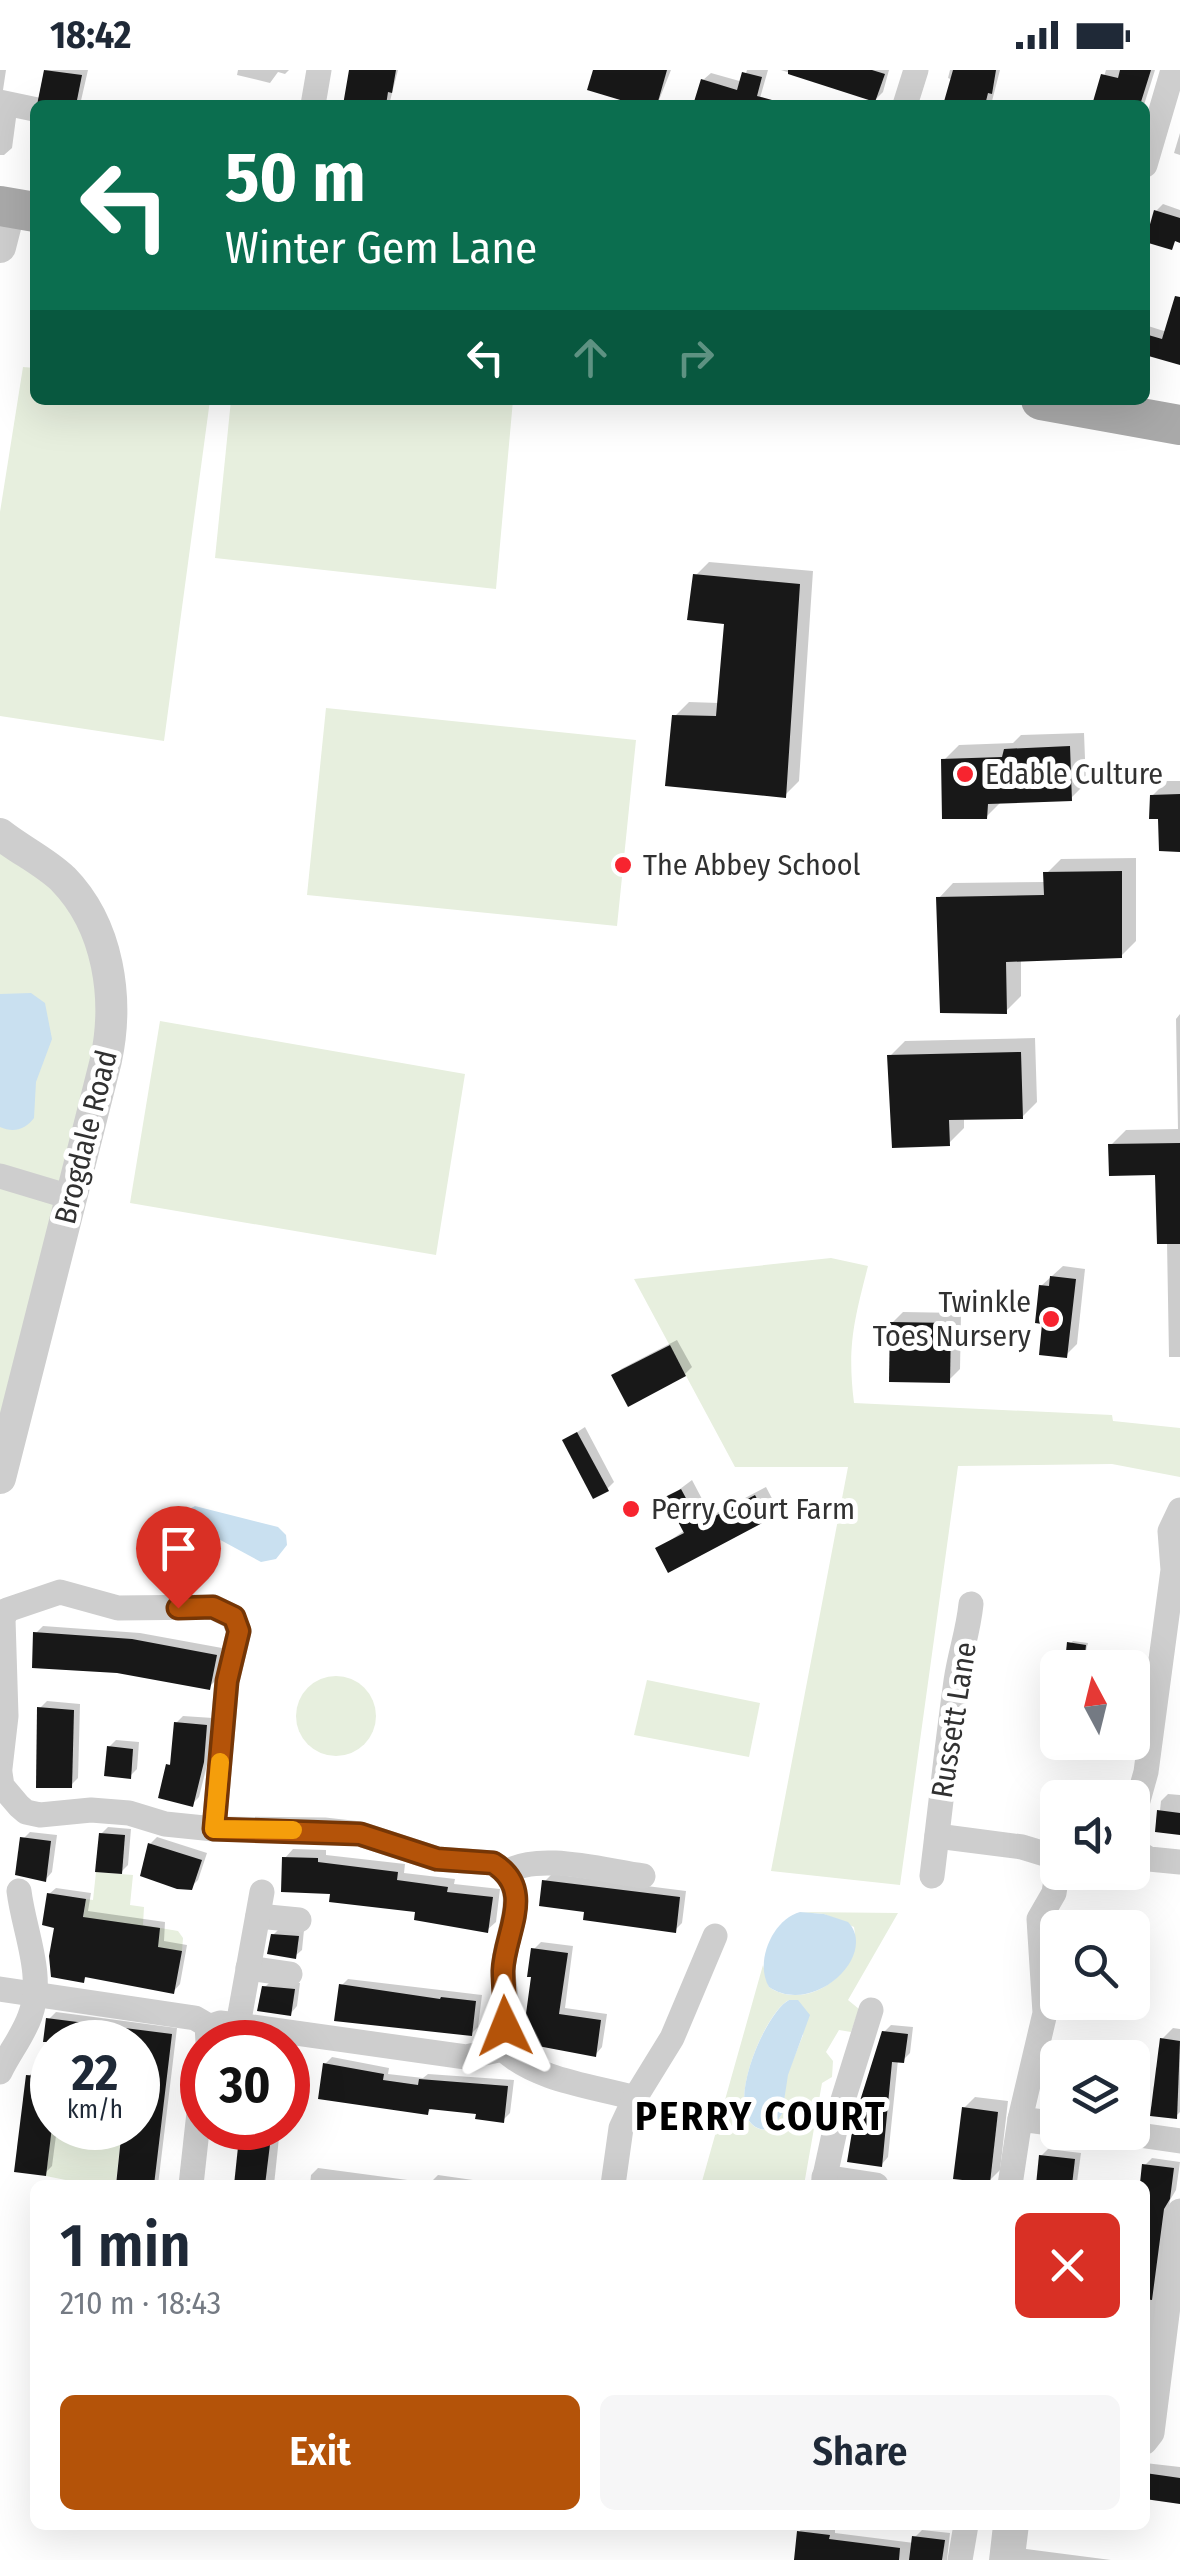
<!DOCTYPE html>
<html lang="en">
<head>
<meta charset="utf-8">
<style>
	:root { --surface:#fff; --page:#f6f6f7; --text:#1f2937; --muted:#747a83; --accent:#b45309 }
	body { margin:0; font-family:"Fira Sans Condensed",sans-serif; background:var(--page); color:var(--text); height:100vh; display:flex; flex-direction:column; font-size:38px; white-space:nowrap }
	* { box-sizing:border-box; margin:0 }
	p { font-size:32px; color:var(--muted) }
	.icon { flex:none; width:55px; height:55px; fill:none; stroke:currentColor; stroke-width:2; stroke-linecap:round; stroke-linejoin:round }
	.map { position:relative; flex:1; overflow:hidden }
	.side { position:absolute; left:30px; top:2110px; width:1120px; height:350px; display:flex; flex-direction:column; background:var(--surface); border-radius:15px; box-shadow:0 10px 40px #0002 }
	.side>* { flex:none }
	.top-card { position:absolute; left:30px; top:30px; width:1120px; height:305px; border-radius:15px; box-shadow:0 10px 40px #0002; background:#0b6e4f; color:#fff; overflow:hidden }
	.needle { width:65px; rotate:353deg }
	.buttons { position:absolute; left:1040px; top:1580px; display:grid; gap:20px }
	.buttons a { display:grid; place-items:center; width:110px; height:110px; border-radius:15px; background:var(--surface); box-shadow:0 10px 40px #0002; font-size:50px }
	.speed { position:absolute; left:30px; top:1950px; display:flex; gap:20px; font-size:50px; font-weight:700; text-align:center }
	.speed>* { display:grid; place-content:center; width:130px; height:130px; border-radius:50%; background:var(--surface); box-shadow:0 10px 40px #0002; line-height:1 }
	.speed small { font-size:25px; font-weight:400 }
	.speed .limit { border:15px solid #d22; background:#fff; color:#111 }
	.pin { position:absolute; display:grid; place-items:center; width:85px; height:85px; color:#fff; margin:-102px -42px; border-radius:50% 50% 50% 0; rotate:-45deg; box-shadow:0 0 10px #0007 }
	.pin .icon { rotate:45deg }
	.me { position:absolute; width:110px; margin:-55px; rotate:358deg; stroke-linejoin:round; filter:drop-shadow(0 0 8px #0008) }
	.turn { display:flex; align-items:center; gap:35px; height:210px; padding:0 30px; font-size:45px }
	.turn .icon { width:130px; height:130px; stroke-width:2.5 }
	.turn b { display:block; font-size:70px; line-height:85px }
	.lanes { display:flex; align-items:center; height:95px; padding:0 30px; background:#0003; justify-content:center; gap:50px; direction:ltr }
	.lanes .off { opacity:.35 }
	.round { display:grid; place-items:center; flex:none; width:105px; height:105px; border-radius:15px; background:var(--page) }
	.headline { display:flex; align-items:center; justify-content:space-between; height:170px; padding:0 30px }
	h1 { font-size:60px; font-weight:600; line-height:75px }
	.button { display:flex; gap:20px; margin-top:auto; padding:20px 30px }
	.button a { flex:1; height:115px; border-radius:15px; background:var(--accent); color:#fff; font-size:40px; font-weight:600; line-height:115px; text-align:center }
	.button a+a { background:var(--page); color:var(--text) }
	.status { display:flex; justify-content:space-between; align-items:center; height:70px; padding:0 50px; background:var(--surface); direction:ltr }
	.status svg { height:28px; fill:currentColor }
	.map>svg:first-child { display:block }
	.green { fill:#e7efde; fill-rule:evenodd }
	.water { fill:#c9e0f0 }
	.shadow { fill:#0003 }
	.building { fill:#181818 }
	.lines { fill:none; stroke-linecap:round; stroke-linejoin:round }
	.minor { stroke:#cecece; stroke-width:25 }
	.tertiary { stroke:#cecece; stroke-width:32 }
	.primary { stroke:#a9a9a9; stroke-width:40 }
	.route-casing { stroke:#753606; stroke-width:25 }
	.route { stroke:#b45309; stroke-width:18 }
	.slow { stroke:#f59e0b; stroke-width:18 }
	.poi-dot { fill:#f7242f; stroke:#fff; stroke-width:4 }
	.labels { text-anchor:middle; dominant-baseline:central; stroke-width:10; stroke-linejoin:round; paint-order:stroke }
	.poi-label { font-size:30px; fill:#313131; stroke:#fff; text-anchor:start }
	.street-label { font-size:30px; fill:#313131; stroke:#fff }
	.district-label { font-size:40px; font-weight:bold; letter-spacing:2.5px; fill:#000; stroke:#fff }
</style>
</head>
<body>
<div class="status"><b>18:42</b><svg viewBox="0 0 49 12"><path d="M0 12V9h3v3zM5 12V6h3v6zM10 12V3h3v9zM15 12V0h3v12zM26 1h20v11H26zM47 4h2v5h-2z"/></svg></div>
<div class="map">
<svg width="1180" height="2490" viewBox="0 0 1180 2490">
	<rect width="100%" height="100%" fill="#fff"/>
	<!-- green -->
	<g class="green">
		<polygon points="23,297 35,298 35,330 210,330 164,671 0,646 0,442"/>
		<polygon points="231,330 513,330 496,519 215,488"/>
		<polygon points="326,638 636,670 617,856 307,825"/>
		<polygon points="0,764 46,795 111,913 0,1364"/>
		<polygon points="160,951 465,1004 436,1185 130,1133"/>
		<path d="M831 1188 868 1196C854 1251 847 1276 854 1333L1112 1345 1113 1351 1180 1358V1407L1112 1394 958 1396 900 1815 771 1801 848 1397H735L634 1209Z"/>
		<circle cx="336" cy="1646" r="40"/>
		<polygon points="647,1610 760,1633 749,1687 634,1665"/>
		<polygon points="96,1802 133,1805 130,1835 144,1837 143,1855 178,1861 183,1868 182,1881 160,1896 83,1850 86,1829 93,1830"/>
		<path d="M800 1842 898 1843 848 1930 859 1939 851 1962 839 1960 826 1982 833 1991 832 2007 822 2013 804 2115H701L763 1895 769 1917C807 1943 863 1902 854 1857L824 1844ZM789 1930 803 1965 787 2005 782 2044 771 2060C713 2064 763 1942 789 1930Z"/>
		<polygon points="52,2053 52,2058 122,2058 116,2113 85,2114 46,2106"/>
	</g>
	<!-- water -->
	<g class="water">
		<path d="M31 923 45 933 52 969 36 1012 34 1048C25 1060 13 1063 0 1057V924Z"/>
		<polygon points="195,1436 278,1457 286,1465 287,1475 276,1489 261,1492 189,1453 184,1442"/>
		<path d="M800 1842 824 1844 848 1852C879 1885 813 1947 769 1917 754 1892 773 1849 800 1842Z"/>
		<path d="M789 1930H798L810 1945 788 2005 782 2044 771 2060C713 2063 763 1943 789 1930Z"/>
	</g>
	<!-- shadow -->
	<g class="shadow">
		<polygon points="0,0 6,0 3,20 41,28 46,0 88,0 80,35 35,35 35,52 16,48 12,78 4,85 0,85"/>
		<polygon points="238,0 289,0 285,4 278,2 270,13 237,5"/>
		<polygon points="363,0 398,0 389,35 350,35"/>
		<polygon points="596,0 671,0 657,35 645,35"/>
		<polygon points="747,0 768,0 758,35 696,35 703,10 711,3 743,12"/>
		<polygon points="781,0 889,0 883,22 875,30"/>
		<polygon points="950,0 1000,0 991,35 951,35 953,10 948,8"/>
		<polygon points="1106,0 1155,0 1144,35 1095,35"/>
		<polygon points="1180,63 1180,85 1174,83"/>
		<polygon points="1163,134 1180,140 1180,164 1171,177 1156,141"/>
		<polygon points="1180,236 1180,292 1148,283 1145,292 1145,255 1167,262"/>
		<polygon points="709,492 813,501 799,711 785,725 675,646 689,632 719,633 726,552 695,506"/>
		<polygon points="1084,663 1086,713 1071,728 1002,731 986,747 944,690 959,675 1013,673 1021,665"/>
		<polygon points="1167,711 1180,711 1180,779 1152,726"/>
		<polygon points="1136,788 1136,871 1121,886 1021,889 1021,926 1006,941 939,828 953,813 1046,812 1046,804 1061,789"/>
		<polygon points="1180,944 1180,1287 1169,1287 1167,1172 1158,1103 1111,1075 1126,1060 1178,1059 1176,949"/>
		<polygon points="1035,968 1037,1032 1022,1047 964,1048 964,1058 949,1073 890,986 905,971"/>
		<polygon points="1063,1196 1085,1199 1077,1274 1066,1285 1041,1216"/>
		<polygon points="903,1242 961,1243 960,1299 949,1310 892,1253"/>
		<polygon points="677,1270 692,1297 685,1304 615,1306 621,1299"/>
		<polygon points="585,1357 614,1412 607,1419 565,1370"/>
		<polygon points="692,1410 711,1446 766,1417 777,1438 766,1448 658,1479 685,1460 668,1428"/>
		<polygon points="43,1556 140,1563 222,1578 216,1610 209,1617 36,1563"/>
		<polygon points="1073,1571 1088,1573 1083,1592 1070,1574"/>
		<polygon points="47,1631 80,1634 78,1708 71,1715 40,1638"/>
		<polygon points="183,1646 213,1648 210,1683 199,1727 192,1734 169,1695 173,1691 176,1653"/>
		<polygon points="116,1670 139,1672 137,1699 130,1706 109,1677"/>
		<polygon points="1168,1724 1180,1725 1180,1763 1158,1760 1161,1731"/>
		<polygon points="108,1757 131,1759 128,1795 121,1802 101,1764"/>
		<polygon points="30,1762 57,1765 52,1802 46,1809 23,1769"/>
		<polygon points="157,1767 207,1783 198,1810 191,1817 150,1774"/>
		<polygon points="293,1779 326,1780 326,1785 405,1794 404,1803 455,1809 454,1814 500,1819 496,1852 487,1860 418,1840 333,1821 285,1788"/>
		<polygon points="552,1804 686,1821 682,1853 675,1860 587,1840 545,1811"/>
		<polygon points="56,1818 91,1823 88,1841 165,1852 164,1871 187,1875 180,1914 174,1921 88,1905 83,1910 56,1857 49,1824"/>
		<polygon points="280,1858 304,1860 302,1880 295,1886 273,1865"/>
		<polygon points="541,1872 573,1876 565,1938 607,1944 602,1977 596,1984 525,1971 534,1879"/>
		<polygon points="348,1909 482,1925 478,1957 471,1964 341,1916"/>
		<polygon points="271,1911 300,1913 297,1936 291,1943 264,1918"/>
		<polygon points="56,1942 177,1958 158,2115 119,2115 125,2058 138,2058 138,1972 52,1972 52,2058 57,2058 52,2096 45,2103 29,2006 35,1999 43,2000 49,1949"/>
		<polygon points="891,1955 913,1957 910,1983 903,1990 898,1990 888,2087 882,2094 884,1962"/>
		<polygon points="1173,1958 1180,1959 1180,2042 1176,2046 1162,1969"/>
		<polygon points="332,1987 389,1998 388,2004 423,2008 428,2004 514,2010 510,2043 503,2050 478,2042 433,2037 427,2043 325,1994"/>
		<polygon points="1058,1991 1058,2030 1045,2029 1052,1997"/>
		<polygon points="975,2027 1008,2031 1000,2100 989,2111 964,2038"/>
		<polygon points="242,2058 280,2058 274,2115 236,2115"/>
		<polygon points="1048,2079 1081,2083 1077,2112 1074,2115 1037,2115 1041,2086"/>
		<polygon points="1152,2088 1180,2092 1176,2120 1170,2130 1150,2288 1145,2293 1145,2136 1148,2112 1145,2095"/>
		<polygon points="318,2098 430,2113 438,2105 487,2112 487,2115 310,2115 311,2105"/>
		<polygon points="1145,2393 1180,2397 1180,2431 1145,2426"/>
		<polygon points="801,2455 823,2455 835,2458 835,2463 914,2473 915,2467 922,2460 950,2463 947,2490 796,2490"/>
		<polygon points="993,2455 1029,2455 1026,2479 1111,2490 989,2490"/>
	</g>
	<!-- building -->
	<g class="building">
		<polygon points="44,0 82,5 76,35 37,35"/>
		<polygon points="349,0 396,0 392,23 388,22 386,35 343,35"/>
		<polygon points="593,0 667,0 657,35 637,35 587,20"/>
		<polygon points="788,0 872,0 885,4 875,32 788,4"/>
		<polygon points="953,0 996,0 992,24 988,23 985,35 943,35"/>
		<polygon points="1120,0 1151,0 1140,35 1092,35 1101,4 1118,8"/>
		<polygon points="742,2 762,7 757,26 772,30 771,35 693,35 701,9 737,20"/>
		<polygon points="1154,140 1180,148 1180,173 1175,171 1172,180 1145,172"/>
		<polygon points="1175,226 1180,227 1180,295 1145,285 1145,264 1162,269"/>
		<polygon points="693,504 800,514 786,728 665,716 672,645 716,646 724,554 687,550"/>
		<polygon points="1070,676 1072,731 988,734 987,749 942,749 941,689 1002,687 1004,679"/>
		<polygon points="1180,724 1180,782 1159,781 1158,749 1149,749 1150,725"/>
		<polygon points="1122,801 1122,888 1006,892 1007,944 940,943 936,827 1044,825 1043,802"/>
		<polygon points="1021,982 1023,1049 949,1050 950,1076 892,1078 887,985"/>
		<polygon points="1180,1073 1180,1174 1157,1174 1155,1105 1109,1106 1108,1074"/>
		<polygon points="1050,1206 1076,1209 1067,1288 1039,1285 1042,1254 1035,1253 1039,1215 1049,1216"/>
		<polygon points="890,1252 951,1253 950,1313 889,1312"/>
		<polygon points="670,1275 686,1306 628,1337 611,1305"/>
		<polygon points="577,1362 609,1421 593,1429 562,1370"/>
		<polygon points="681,1419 700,1454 755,1425 768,1450 668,1503 655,1478 684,1463 665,1427"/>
		<polygon points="33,1562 132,1569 217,1585 210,1620 117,1603 32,1598"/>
		<polygon points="1067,1572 1086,1575 1084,1595 1065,1592"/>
		<polygon points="37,1637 74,1640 72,1718 36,1718"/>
		<polygon points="174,1652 207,1655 204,1692 193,1737 158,1728 166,1694 170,1695"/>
		<polygon points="107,1676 133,1679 131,1709 104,1706"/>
		<polygon points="1157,1740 1180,1743 1180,1765 1155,1762"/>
		<polygon points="99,1763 125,1765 122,1804 95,1802"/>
		<polygon points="20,1767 51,1771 46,1812 15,1805"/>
		<polygon points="148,1773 202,1790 192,1820 177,1819 140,1806"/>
		<polygon points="282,1787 318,1788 318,1792 398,1802 397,1810 448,1817 447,1822 493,1827 488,1863 414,1850 415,1842 329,1832 330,1824 281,1822"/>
		<polygon points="542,1810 680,1827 676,1863 583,1850 584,1842 539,1836"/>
		<polygon points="47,1823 86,1829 83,1847 160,1858 158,1877 182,1881 174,1924 85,1907 84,1913 51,1907 49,1886 54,1858 42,1855"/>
		<polygon points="271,1864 299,1866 296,1889 267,1884"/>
		<polygon points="531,1878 568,1883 559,1944 601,1950 596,1987 522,1973 531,1907 527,1907"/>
		<polygon points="339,1914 440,1929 441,1927 476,1931 472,1966 334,1951"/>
		<polygon points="262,1916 295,1919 291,1946 257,1941"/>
		<polygon points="46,1948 172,1964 154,2115 116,2115 122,2058 138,2058 138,1972 43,1972"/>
		<polygon points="882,1961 908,1964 904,1993 892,1992 882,2097 847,2092 854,2050"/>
		<polygon points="1160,1968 1180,1971 1177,2049 1150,2046"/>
		<polygon points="323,1993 384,2004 383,2010 418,2015 419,2009 508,2016 504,2053 475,2049 476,2044 429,2039 428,2045 318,2029"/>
		<polygon points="26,2005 52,2007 52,2057 46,2106 14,2102"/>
		<polygon points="962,2037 998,2042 990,2113 953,2109"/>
		<polygon points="240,2058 272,2058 265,2115 234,2115"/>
		<polygon points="1039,2085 1075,2089 1072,2115 1036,2115"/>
		<polygon points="1142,2094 1174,2098 1170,2129 1164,2139 1152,2230 1145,2229 1145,2114 1140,2113"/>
		<polygon points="1145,2403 1180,2408 1180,2434 1145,2429"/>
		<polygon points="797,2461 830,2465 829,2469 900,2478 899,2490 794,2490"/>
		<polygon points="912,2466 945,2470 942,2490 909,2490"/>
	</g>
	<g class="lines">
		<!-- minor -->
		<g class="minor">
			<polyline points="313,35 319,0"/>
			<polyline points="905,35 916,0"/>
			<polyline points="1145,95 1173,0"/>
			<polyline points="0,1106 70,1127"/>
			<polyline points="0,1698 6,1646 3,1549 7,1540 60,1522 118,1538 213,1537 233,1547 239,1561 227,1611 214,1759"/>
			<path d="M0 1703 2 1716 19 1736 26 1742 40 1745 91 1740 129 1743 165 1754 214 1759 324 1760 360 1764 437 1789 493 1793C536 1819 504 1863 503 1900 503 1911 506 1921 506 1931 507 1947 504 1963 503 1979"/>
			<polyline points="1132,1752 1146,1702 1173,1500 1170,1461 1180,1440"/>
			<polyline points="937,1766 1022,1777 1058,1788"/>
			<polyline points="1132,1779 1149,1789 1180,1792"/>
			<path d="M505 1803C537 1781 605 1801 643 1806"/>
			<path d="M932 1806C940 1741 947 1676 956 1611 960 1583 968 1563 971 1534"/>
			<polyline points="258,1846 299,1850"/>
			<polyline points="248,1898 290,1904"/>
			<polyline points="0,1919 195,1948 207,1955 208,1972"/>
			<polyline points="238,1955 262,1822"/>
			<path d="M208 1957 220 1953 238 1955 466 1987 503 1979C535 2010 592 2016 635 2028"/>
			<path d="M0 2002C9 1983 23 1966 30 1946 45 1905 24 1862 19 1821"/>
			<polyline points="1020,2049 1045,1943 1039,1849 1054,1823 1058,1797"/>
			<polyline points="1118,2062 1180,2071"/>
			<polyline points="824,2107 876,2115"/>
			<polyline points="191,2115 202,2015"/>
			<polyline points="613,2115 621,2058 635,2028 672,1968 715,1866"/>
			<polyline points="823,2115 838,2046 871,1940"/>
			<polyline points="1010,2115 1020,2049 1058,2054"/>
			<polyline points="1145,2372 1152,2363 1180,2141"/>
			<polyline points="960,2490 966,2455"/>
		</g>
		<!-- tertiary -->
		<g class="tertiary">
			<polyline points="0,177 10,138"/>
			<path d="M0 764C20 780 44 791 63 809 109 856 119 929 106 990L0 1408"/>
		</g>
		<!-- primary -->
		<g class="primary">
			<polyline points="0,136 35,142"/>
			<polyline points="1041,330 1180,355"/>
		</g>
	</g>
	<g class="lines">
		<!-- route casing -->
		<g class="route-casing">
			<path id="route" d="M178 1538 213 1537 234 1547 239 1561 227 1611 214 1759 360 1764 437 1789 493 1793C537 1820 504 1863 503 1901 503 1920 506 1937 505 1956"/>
		</g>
		<!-- route -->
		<use href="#route" class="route"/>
		<!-- slow -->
		<polyline class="slow" points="220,1692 214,1759 293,1760"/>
	</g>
	<!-- markers -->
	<g class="poi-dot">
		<circle cx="965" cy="704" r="10"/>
		<circle cx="623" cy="795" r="10"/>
		<circle cx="1051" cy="1249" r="10"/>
		<circle cx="631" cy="1439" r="10"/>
	</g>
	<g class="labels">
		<!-- poi labels -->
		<g class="poi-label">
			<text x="985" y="704">Edable Culture</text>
			<text x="643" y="795">The Abbey School</text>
			<text x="1031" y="1232" text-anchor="end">Twinkle<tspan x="1031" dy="34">Toes Nursery</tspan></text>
			<text x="651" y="1439">Perry Court Farm</text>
		</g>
		<!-- street labels -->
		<g class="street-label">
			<text transform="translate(86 1067) rotate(-76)">Brogdale Road</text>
			<text transform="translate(954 1650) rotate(-81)">Russett Lane</text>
		</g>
		<!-- district labels -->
		<g class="district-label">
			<text x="761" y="2047">PERRY COURT</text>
		</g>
	</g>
</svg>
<div class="buttons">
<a><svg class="needle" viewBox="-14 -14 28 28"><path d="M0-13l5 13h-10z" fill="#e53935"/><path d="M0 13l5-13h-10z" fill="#747a83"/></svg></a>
<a><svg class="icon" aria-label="sound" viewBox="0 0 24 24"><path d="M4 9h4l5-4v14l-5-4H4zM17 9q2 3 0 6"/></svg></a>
<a><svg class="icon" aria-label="search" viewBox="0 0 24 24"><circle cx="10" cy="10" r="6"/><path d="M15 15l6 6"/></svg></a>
<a><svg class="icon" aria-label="layers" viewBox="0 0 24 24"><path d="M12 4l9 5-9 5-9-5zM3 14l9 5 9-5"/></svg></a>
</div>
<div class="speed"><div>22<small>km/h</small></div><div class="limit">30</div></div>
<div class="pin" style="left:178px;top:1538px;background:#d93025"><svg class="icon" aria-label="arrive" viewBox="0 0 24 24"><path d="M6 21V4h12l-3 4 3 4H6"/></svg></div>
<svg class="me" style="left:505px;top:1956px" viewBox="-20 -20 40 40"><path d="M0-17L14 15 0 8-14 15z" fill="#b45309" stroke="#fff" stroke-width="4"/></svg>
<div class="top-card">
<div class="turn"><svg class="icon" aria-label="left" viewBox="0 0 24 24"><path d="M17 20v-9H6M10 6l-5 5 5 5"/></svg><div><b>50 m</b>Winter Gem Lane</div></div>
<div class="lanes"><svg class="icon" aria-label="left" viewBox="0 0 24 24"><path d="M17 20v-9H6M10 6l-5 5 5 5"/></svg><svg class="icon off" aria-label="ahead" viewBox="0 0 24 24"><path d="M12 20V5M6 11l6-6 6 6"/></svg><svg class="icon off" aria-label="right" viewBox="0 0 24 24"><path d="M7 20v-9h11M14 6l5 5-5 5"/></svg></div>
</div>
<section class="side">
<div class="headline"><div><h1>1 min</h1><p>210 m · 18:43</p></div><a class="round" style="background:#d93025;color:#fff"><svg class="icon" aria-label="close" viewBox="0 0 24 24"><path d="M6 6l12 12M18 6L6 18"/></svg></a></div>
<div class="button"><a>Exit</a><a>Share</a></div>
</section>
</div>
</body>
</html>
